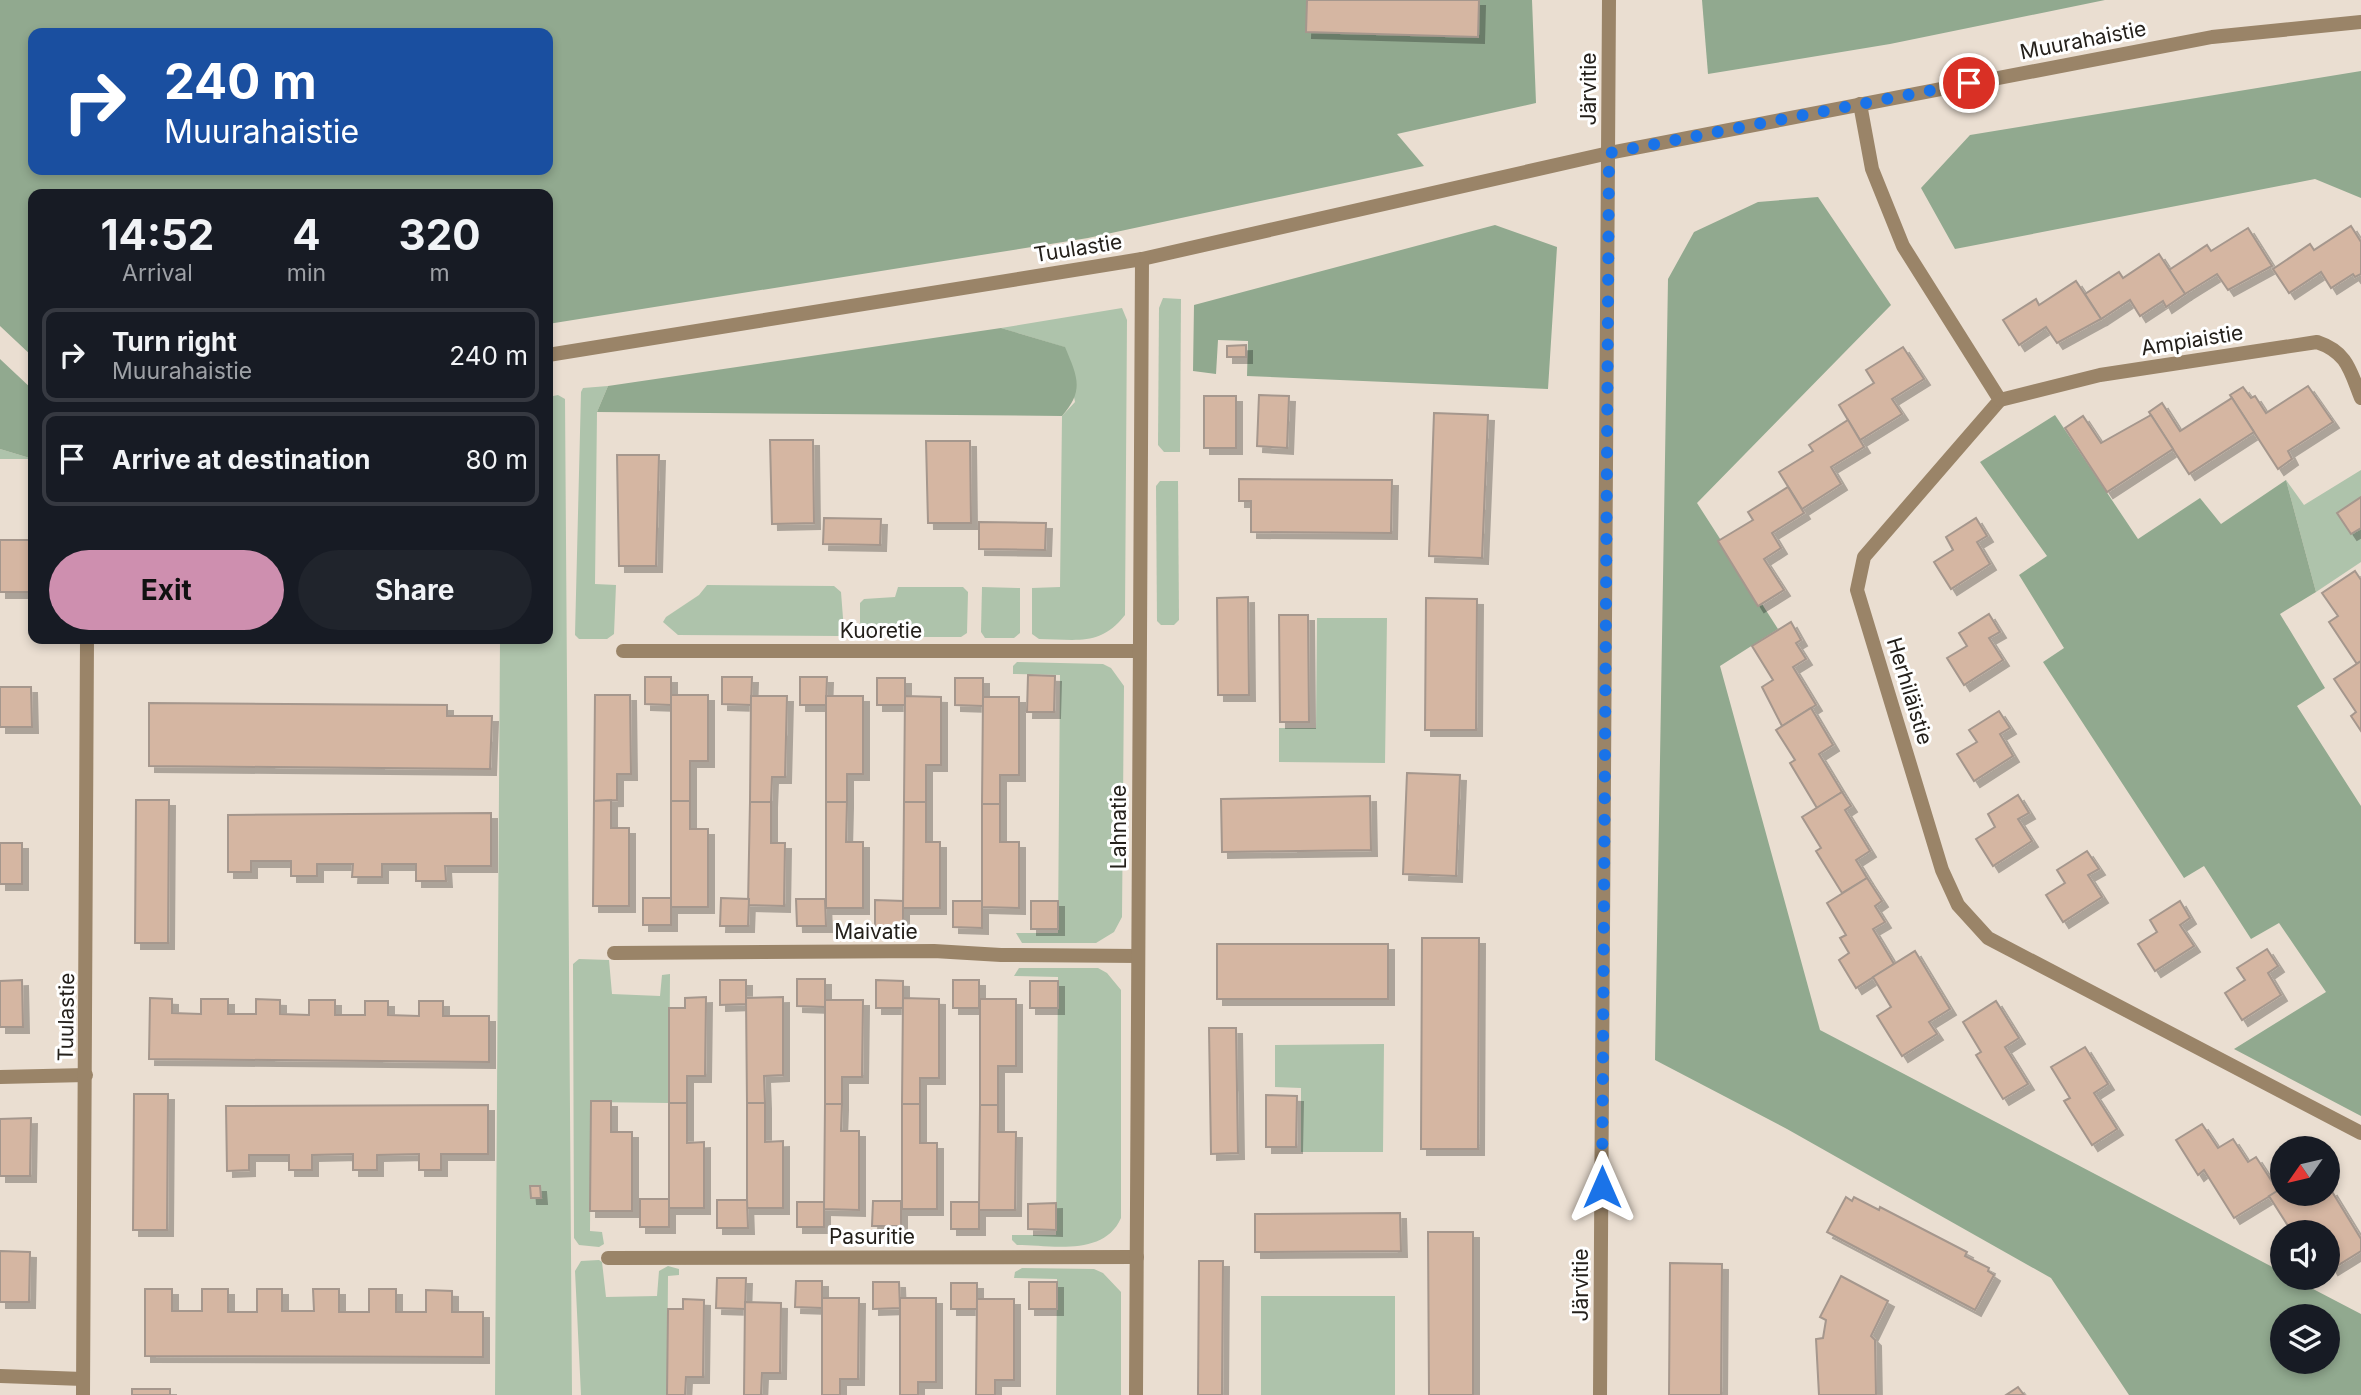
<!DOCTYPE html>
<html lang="en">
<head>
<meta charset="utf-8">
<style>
	:root { --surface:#171b24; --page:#20242c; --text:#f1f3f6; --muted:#9ea1a6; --line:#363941; --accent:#ce8faf }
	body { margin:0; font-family:Inter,sans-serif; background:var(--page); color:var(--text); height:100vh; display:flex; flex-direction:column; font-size:26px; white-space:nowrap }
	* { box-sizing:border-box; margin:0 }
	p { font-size:23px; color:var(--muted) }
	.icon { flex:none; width:38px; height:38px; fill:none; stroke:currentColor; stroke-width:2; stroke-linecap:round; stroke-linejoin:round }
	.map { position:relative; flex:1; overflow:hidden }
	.side { position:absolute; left:28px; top:189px; width:525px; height:455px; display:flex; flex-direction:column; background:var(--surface); border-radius:14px; box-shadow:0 4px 10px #0003 }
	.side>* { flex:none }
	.guide { position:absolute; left:28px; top:28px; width:525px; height:147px; border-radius:14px; box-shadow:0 4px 10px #0003; background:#1a4fa0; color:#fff; overflow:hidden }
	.needle { width:46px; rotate:236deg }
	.fabs { position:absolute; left:2270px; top:1136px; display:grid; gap:14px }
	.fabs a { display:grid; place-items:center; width:70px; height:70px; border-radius:50%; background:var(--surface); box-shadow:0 4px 10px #0003; font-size:35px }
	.pin { position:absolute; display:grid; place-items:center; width:60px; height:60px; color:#fff; margin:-30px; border:4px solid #fff; border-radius:50%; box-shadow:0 2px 7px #0007 }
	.me { position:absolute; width:77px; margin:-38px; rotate:0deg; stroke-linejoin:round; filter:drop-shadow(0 0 5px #0008) }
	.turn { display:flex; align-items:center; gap:24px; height:147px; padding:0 21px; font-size:32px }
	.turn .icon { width:91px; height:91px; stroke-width:2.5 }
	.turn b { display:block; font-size:49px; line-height:60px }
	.eta { display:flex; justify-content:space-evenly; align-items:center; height:119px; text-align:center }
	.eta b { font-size:42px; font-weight:700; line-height:49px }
	.primary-button { display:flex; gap:14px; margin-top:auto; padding:14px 21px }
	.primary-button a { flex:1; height:80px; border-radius:42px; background:var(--accent); color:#111; font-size:28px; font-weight:700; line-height:80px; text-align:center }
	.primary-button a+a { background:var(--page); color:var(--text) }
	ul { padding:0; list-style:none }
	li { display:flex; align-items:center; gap:21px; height:94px; margin:0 14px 10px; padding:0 7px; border:4px solid var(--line); border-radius:14px }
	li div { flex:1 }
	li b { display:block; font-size:26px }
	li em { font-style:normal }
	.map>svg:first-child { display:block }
	.green { fill:#aec3ab }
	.forest { fill:#91a98f; fill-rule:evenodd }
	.building { fill:#d5b6a2; stroke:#a5978d; stroke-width:2; filter:url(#shadow) }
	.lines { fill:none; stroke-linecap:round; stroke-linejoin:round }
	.minor { stroke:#9a8468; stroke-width:14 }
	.tertiary { stroke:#9a8468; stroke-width:14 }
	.route { stroke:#1a73e8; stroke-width:12; stroke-dasharray:0 21.6 }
	.labels { text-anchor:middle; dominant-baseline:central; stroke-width:6; stroke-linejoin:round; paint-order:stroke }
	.street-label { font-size:21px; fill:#24201b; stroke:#fff }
</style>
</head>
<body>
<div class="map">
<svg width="2361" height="1395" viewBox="0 0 2361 1395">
	<defs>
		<filter id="shadow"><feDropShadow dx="6" dy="6" stdDeviation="0" flood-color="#0004"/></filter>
	</defs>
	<rect width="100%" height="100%" fill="#eaded1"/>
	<!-- green -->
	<g class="green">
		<polygon points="1163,298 1181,299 1180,452 1164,452 1158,445 1159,308"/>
		<path d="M1122 308 1127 320 1125 615C1100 647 1076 639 1039 639L1032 634V588L1060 587 1062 416 1075 402 1064 347 1001 328Z"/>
		<polygon points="608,386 597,412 595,584 616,585 614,634 607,639 579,639 575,635 581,392 583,388"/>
		<polygon points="558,395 565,399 572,1395 495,1395 500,639 548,639 548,397"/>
		<polygon points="0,449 33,459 33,479 30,479 29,459 0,459"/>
		<polygon points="2361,470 2361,562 2316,592 2286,480 2304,505"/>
		<polygon points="1160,481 1178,481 1179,620 1174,625 1161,625 1157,621 1156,486"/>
		<polygon points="707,585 834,586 841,592 844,631 839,636 678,635 663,622 666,617 699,595"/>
		<polygon points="898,587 963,587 968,592 967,633 961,637 865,637 860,631 860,603 864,599 895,597"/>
		<polygon points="982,587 1020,588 1020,633 1014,638 985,638 981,632"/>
		<polygon points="1317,618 1387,618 1385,763 1279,762 1279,728 1316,728"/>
		<polygon points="1017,662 1103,664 1111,668 1124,686 1122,917 1114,932 1096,943 1022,943 1016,933 1058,933 1060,675 1013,674 1013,666"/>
		<polygon points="579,959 609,960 612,994 660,996 662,975 670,974 669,1103 591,1102 590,1231 602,1232 604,1244 599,1247 579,1245 574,1238 573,964"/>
		<path d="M1019 968H1098L1107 973 1121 990V1218C1104 1257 1051 1245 1017 1245L1012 1240V1235H1056V1229L1058 977 1014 976Z"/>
		<polygon points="1384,1044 1383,1152 1301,1152 1301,1088 1275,1087 1275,1045"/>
		<polygon points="599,1260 602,1262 606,1297 657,1296 659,1271 668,1266 679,1269 679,1275 668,1276 667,1395 581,1395 575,1271 581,1261"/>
		<polygon points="1022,1268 1094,1269 1103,1273 1121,1292 1121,1395 1056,1395 1057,1279 1014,1278 1015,1272"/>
		<rect x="1261" y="1296" width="134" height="99"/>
	</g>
	<!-- forest -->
	<g class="forest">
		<path d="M0 0H1532L1536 103 1397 134 1424 166 1088 238 548 324V194H33V357L0 326ZM33 33H548V170H33Z"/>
		<polygon points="1702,0 2105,0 1890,44 1708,74"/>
		<polygon points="2361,71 2361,198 2315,179 1955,249 1921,188 1970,135"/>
		<path d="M1818 197 1891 305 1697 503 1778 629 1720 666 1820 1030 2282 1272V1278H2292L2361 1314V1395H2129L2051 1278 1787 1129 1655 1060 1668 279 1694 232 1758 202ZM2282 1316H2328V1362H2282Z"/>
		<polygon points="1495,225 1557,247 1548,389 1247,376 1248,341 1218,340 1216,374 1193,371 1194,305"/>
		<path d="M1001 328 1065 347C1077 376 1085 390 1062 416L597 412 608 386Z"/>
		<polygon points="0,359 33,390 33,459 0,449"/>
		<polygon points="2055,415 2138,539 2200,498 2221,524 2286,480 2316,592 2280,614 2325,688 2297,706 2361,806 2361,1116 2234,1049 2326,992 2279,923 2251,939 2204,866 2184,878 2043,662 2064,648 2019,575 2047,556 1980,462"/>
	</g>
	<!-- building -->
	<g class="building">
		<polygon points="1307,0 1479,0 1478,37 1306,32"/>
		<polygon points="2351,226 2361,242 2361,274 2355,277 2353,274 2331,288 2321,272 2289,293 2273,269 2310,244 2314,250"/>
		<polygon points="2248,228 2272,266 2228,290 2217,274 2185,294 2169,270 2207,245 2211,251"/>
		<polygon points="2159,254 2185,294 2166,307 2163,301 2140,316 2130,300 2101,319 2085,294 2119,272 2123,278"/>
		<polygon points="2076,281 2101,319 2057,343 2046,327 2019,345 2003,320 2036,299 2039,305"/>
		<polygon points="1246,345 1246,357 1227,357 1227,346"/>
		<polygon points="1903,347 1924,379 1892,399 1902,414 1860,440 1839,405 1874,383 1866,370"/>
		<polygon points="2308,386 2333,422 2288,451 2292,459 2278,469 2230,395 2243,387 2251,398 2255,396 2266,413"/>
		<polygon points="1259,395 1289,396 1287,448 1257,446"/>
		<rect x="1204" y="396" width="32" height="52"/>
		<polygon points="2232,398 2254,432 2189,474 2149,412 2162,403 2180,431"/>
		<polygon points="1434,413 1488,415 1482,558 1429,556"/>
		<polygon points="2151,415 2173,449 2107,492 2065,428 2083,416 2101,443"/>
		<polygon points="1848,420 1864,447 1831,467 1841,484 1802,509 1779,472 1813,451 1809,445"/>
		<polygon points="770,440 813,440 814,523 772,524"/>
		<polygon points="926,441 970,441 971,523 928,523"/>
		<polygon points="617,455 659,455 656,566 619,566"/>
		<polygon points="1239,479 1392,480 1391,533 1251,532 1251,501 1239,501"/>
		<polygon points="1788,487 1804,513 1772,533 1781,548 1764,559 1784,590 1758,606 1718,541 1753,520 1748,512"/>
		<polygon points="2361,497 2361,528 2351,534 2337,513"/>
		<polygon points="824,518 881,519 880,545 823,544"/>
		<polygon points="1976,518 1987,536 1977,542 1990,564 1951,589 1934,562 1953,550 1946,537"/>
		<polygon points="979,522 1046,523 1045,550 979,549"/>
		<rect x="0" y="540" width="30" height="52"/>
		<polygon points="2355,571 2361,580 2361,661 2357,664 2329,622 2338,616 2322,593"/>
		<polygon points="1248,597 1249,695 1218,695 1217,598"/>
		<polygon points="1426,598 1477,599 1476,730 1425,730"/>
		<polygon points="1989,614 2000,632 1989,638 2003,660 1964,685 1947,658 1967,646 1959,633"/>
		<polygon points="1279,615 1308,615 1309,722 1280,722"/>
		<polygon points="1791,622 1801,640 1796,643 1806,659 1793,667 1816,705 1782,726 1762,687 1773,680 1752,646"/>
		<polygon points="2361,661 2361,731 2351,716 2356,712 2334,679"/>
		<polygon points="1028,675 1055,676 1054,712 1027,712"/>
		<polygon points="645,677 671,677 671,705 645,704"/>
		<polygon points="722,677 752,677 751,705 722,704"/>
		<polygon points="800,677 827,677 826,705 800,705"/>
		<rect x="877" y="678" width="28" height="27"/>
		<polygon points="955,678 983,678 983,706 955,705"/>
		<polygon points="0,687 31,687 32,727 0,727"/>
		<polygon points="595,695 630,695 631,774 617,774 617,800 594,801"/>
		<polygon points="671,695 708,695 708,761 690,761 690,801 671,801"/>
		<polygon points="751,696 787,696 785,777 772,777 771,802 750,802"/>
		<polygon points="826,696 863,696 863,774 847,774 847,802 826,802"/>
		<polygon points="905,696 941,697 941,765 926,765 926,802 904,802"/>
		<polygon points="983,697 1019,697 1019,775 1000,775 1000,804 982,804"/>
		<polygon points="149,703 447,705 447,716 492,716 490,769 149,766"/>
		<polygon points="1811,708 1833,745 1819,754 1842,792 1817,808 1790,763 1795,760 1776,730"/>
		<polygon points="1999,711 2010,728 2000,734 2013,756 1974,781 1957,754 1977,742 1969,730"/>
		<polygon points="1407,773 1460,775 1456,876 1403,874"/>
		<polygon points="1842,792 1851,806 1845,810 1870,851 1856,860 1867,878 1842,893 1816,851 1821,848 1802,817"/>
		<polygon points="2018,795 2029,813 2018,819 2032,841 1993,866 1976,839 1995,827 1988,814"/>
		<polygon points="1370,796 1371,850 1222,852 1221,799"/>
		<polygon points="136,800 169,800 168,943 135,943"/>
		<polygon points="611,800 611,828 629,828 629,906 593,906 594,801"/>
		<polygon points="671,801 690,801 690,829 708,829 708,907 671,907"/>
		<polygon points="750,802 771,802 771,843 785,843 784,906 748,905"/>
		<polygon points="826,802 847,802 846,842 863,842 863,908 826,908"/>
		<polygon points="904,802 926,802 926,842 940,842 940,908 903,908"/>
		<polygon points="982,804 1000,804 1000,842 1019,842 1019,908 982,907"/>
		<polygon points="491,813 491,866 445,866 446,881 416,881 416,864 382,864 382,877 352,877 353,864 317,864 317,876 291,876 291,861 251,861 251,872 228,872 228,815"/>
		<rect x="0" y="843" width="22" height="41"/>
		<polygon points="2087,851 2099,869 2088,875 2102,897 2063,922 2046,895 2065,883 2057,870"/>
		<polygon points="1867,878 1882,901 1875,906 1885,922 1873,929 1894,964 1856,988 1839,960 1849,953 1840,938 1846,935 1827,903"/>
		<rect x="643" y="898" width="28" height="27"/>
		<polygon points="721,898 749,899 748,926 720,926"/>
		<polygon points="796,899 825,899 826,926 797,926"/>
		<polygon points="875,900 903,901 903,927 875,927"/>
		<polygon points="953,901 982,901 982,928 953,927"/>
		<rect x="1031" y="901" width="27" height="28"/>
		<polygon points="2180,901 2190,918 2180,925 2194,946 2155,971 2138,944 2157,932 2150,920"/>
		<polygon points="1422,938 1479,938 1478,1149 1421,1149"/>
		<rect x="1217" y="944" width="171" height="55"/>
		<polygon points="2267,949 2278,966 2268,973 2281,995 2242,1020 2225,993 2245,980 2237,968"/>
		<polygon points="1915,951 1950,1009 1929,1022 1937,1034 1902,1056 1877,1016 1891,1007 1873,977"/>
		<polygon points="797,979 825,979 825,1007 797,1006"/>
		<polygon points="22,980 23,1027 0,1027 0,981"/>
		<polygon points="720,980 746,980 746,1004 720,1005"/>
		<polygon points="876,980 903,981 903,1008 876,1008"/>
		<rect x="953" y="980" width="26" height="28"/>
		<rect x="1030" y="981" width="28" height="27"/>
		<polygon points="706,997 705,1076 687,1076 687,1103 669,1103 669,1008 685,1008 685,998"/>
		<polygon points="783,997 783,1075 764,1076 765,1103 747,1103 746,998"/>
		<polygon points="150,998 172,999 172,1013 201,1014 201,999 228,999 228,1014 256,1014 256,999 280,1000 280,1014 309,1015 309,1000 335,1000 335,1015 365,1015 365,1001 388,1001 388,1015 419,1016 419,1001 443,1001 443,1016 489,1016 489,1062 149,1059"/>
		<polygon points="903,998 939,999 939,1078 920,1078 920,1104 902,1104"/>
		<polygon points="980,999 1016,999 1016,1066 998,1066 998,1105 980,1105"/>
		<polygon points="825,1000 863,1000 862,1077 842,1077 842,1104 825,1104"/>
		<polygon points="1996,1001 2019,1038 2005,1047 2028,1084 2003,1099 1976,1055 1981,1052 1963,1022"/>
		<polygon points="1209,1028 1236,1028 1238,1153 1211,1154"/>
		<polygon points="2085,1047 2108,1084 2094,1093 2117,1129 2092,1145 2064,1101 2070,1098 2051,1067"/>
		<polygon points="134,1094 168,1094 167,1230 133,1230"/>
		<polygon points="1266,1095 1297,1096 1296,1147 1266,1147"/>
		<polygon points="591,1101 611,1101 611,1132 632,1132 632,1211 590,1211"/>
		<polygon points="669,1103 687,1103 687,1143 704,1142 704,1208 669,1208"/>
		<polygon points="747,1103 765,1103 765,1142 783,1141 783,1208 747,1208"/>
		<polygon points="825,1104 842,1104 841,1131 859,1131 859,1210 824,1209"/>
		<polygon points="902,1104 920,1104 920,1143 937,1143 937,1209 902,1209"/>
		<polygon points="488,1105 488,1154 441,1154 441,1170 419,1170 419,1154 377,1155 377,1170 353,1170 353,1154 312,1155 312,1170 289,1170 289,1155 249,1155 249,1170 227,1171 226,1106"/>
		<polygon points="980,1105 998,1105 998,1132 1016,1132 1015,1210 979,1210"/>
		<polygon points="31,1118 30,1176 0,1176 0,1119"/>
		<polygon points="2202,1124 2218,1148 2233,1139 2248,1162 2256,1157 2278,1191 2234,1218 2204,1170 2198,1175 2176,1140"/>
		<polygon points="530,1186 540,1186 541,1198 531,1198"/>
		<polygon points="2282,1188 2282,1194 2314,1194 2317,1199 2331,1190 2361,1239 2361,1251 2332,1269 2328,1262 2328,1232 2309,1232 2302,1222 2290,1229 2269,1196"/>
		<polygon points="1846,1197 1852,1201 1854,1197 1879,1210 1880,1207 1967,1252 1965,1256 1989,1268 1988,1271 1994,1275 1975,1310 1827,1232"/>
		<rect x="640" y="1199" width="29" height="28"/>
		<polygon points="717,1200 747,1200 748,1228 717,1228"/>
		<polygon points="873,1201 901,1201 901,1226 872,1226"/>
		<rect x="797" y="1202" width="27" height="25"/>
		<rect x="951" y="1202" width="28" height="27"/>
		<polygon points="1056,1203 1056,1230 1028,1229 1028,1204"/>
		<polygon points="1400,1213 1401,1251 1255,1252 1255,1214"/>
		<polygon points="1428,1232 1473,1232 1473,1395 1429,1395"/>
		<polygon points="0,1251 30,1252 29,1302 0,1302"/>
		<polygon points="1199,1261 1223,1261 1222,1395 1198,1395"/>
		<polygon points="1670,1263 1722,1264 1721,1395 1669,1395"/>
		<polygon points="1841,1276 1888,1301 1871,1336 1875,1340 1876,1395 1819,1395 1816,1339 1823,1338 1826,1320 1820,1317"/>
		<polygon points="717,1278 746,1278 745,1309 716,1308"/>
		<polygon points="796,1281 822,1281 822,1308 795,1307"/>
		<polygon points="873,1282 899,1282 900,1308 873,1309"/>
		<rect x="1029" y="1282" width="28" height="27"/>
		<rect x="951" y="1283" width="26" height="26"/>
		<polygon points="145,1289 172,1289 172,1311 202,1311 202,1289 228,1289 228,1312 257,1312 257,1289 282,1289 282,1311 314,1311 313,1289 339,1289 339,1312 369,1312 369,1289 396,1289 396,1312 426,1312 426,1290 452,1291 452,1312 483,1312 483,1357 145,1356"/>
		<polygon points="822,1298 859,1298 858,1379 840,1379 840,1395 822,1395"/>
		<polygon points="900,1298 936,1298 936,1382 918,1382 918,1395 900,1395"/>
		<polygon points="683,1299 704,1300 703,1377 686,1377 685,1395 667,1395 668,1309 683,1309"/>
		<polygon points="977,1299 1014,1299 1014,1380 995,1380 995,1395 976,1395"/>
		<polygon points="745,1302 781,1303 780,1373 762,1373 761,1395 744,1395"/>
		<polygon points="2018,1387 2024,1395 2006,1395"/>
		<rect x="132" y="1389" width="38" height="6"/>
	</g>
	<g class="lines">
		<!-- minor -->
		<g class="minor">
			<polyline points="1860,104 1872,169 1903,246 2000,400 1864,557 1857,590 1942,870 1958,905 1988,938 2361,1133"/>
			<polyline points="548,355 1142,259 1609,153"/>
			<path d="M2000 400 2100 375 2317 342C2347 352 2350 370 2361 398"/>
			<polyline points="623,651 1139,651"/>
			<polyline points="614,953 934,951 1001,955 1138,956"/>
			<polyline points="0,1077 86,1075"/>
			<polyline points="608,1258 1137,1257"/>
			<polyline points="0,1376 83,1379"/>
			<polyline points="83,1395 87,639"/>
			<polyline points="1136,1395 1142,259"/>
		</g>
		<!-- tertiary -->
		<g class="tertiary">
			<polyline points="1609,153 2212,37 2361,22"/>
			<polyline points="1600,1395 1609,0"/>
		</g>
	</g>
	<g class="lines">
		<!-- route -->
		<polyline class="route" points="1602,1187 1609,153 1969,83"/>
	</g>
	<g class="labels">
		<!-- street labels -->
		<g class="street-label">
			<text transform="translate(2083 40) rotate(-11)">Muurahaistie</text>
			<text transform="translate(1588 89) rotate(-90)">Järvitie</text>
			<text transform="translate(1078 248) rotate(-9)">Tuulastie</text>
			<text transform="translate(2192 340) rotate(-9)">Ampiaistie</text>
			<text x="881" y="630">Kuoretie</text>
			<text transform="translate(1910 691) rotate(73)">Herhiläistie</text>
			<text transform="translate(1118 827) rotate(-90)">Lahnatie</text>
			<text x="876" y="931">Maivatie</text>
			<text transform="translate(66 1017) rotate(-89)">Tuulastie</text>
			<text x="872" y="1236">Pasuritie</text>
			<text transform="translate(1580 1285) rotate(-90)">Järvitie</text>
		</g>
	</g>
</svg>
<div class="fabs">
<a><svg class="needle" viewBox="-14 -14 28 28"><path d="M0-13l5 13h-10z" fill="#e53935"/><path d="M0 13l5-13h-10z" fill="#9ea1a6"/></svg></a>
<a><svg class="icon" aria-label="sound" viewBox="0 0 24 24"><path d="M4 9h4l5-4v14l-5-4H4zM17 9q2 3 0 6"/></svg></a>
<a><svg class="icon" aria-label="layers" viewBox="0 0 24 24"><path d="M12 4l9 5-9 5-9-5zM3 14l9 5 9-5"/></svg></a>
</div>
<div class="pin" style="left:1969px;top:83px;background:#d93025"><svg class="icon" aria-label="arrive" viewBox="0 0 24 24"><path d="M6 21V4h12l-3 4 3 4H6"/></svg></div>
<svg class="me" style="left:1602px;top:1187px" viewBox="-20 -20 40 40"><path d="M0-17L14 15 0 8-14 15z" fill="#1a73e8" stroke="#fff" stroke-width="4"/></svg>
<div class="guide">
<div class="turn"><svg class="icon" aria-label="right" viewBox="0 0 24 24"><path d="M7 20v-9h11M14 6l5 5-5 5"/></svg><div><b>240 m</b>Muurahaistie</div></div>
</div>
<section class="side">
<div class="eta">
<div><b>14:52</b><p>Arrival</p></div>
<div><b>4</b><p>min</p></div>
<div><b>320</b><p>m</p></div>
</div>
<ul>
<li><svg class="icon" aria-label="right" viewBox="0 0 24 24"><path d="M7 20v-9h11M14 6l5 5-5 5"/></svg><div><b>Turn right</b><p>Muurahaistie</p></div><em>240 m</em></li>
<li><svg class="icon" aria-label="arrive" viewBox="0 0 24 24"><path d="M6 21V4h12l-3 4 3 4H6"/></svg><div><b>Arrive at destination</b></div><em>80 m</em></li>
</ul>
<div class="primary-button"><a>Exit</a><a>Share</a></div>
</section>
</div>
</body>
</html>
